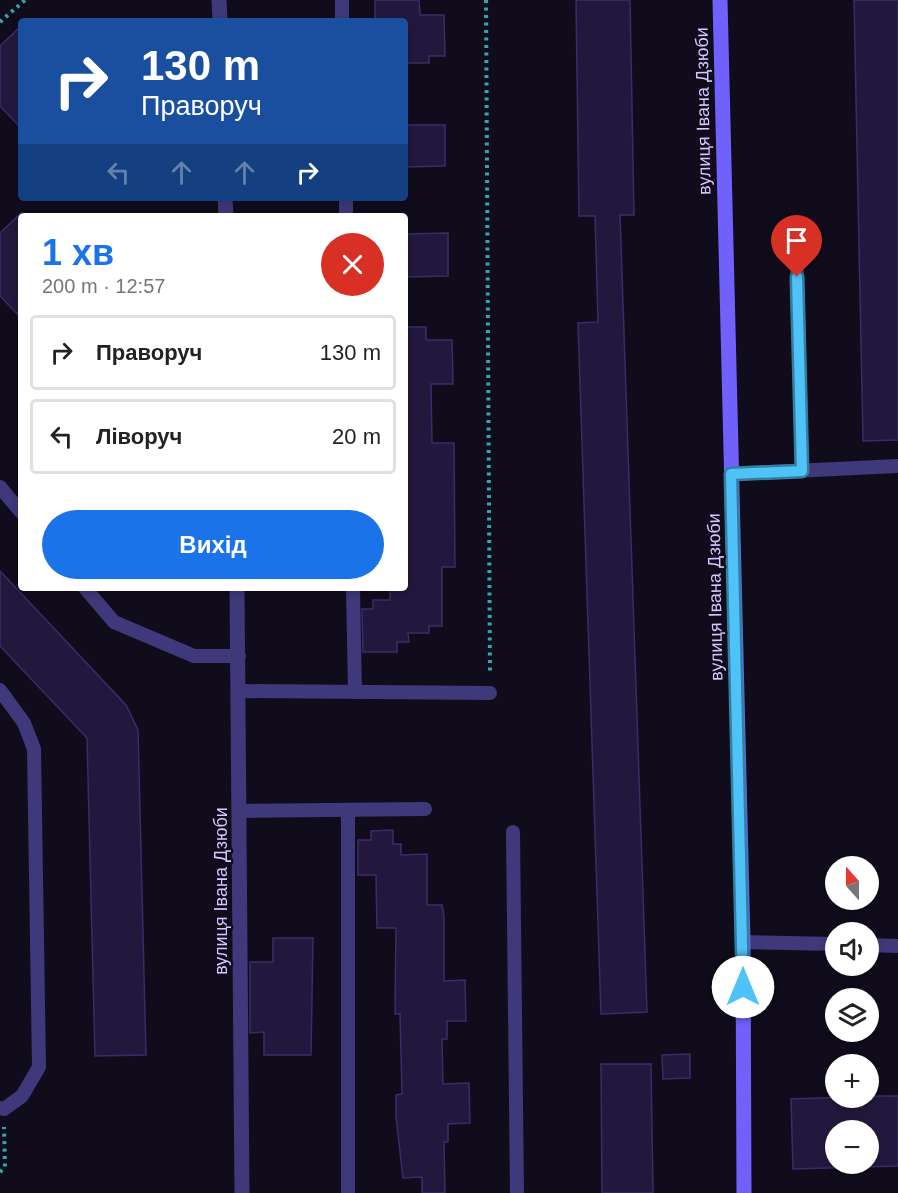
<!DOCTYPE html>
<html lang="uk">
<head>
<meta charset="utf-8">
<style>
	:root { --surface:#fff; --page:#f6f6f6; --text:#222; --muted:#767676; --line:#e0e0e0; --accent:#1a73e8 }
	body { margin:0; font-family:Helvetica,sans-serif; background:var(--page); color:var(--text); height:100vh; display:flex; flex-direction:column; font-size:22px; white-space:nowrap }
	* { box-sizing:border-box; margin:0 }
	p { font-size:20px; color:var(--muted) }
	.icon { flex:none; width:33px; height:33px; fill:none; stroke:currentColor; stroke-width:2; stroke-linecap:round; stroke-linejoin:round }
	.map { position:relative; flex:1; overflow:hidden }
	.sheet { position:absolute; left:18px; top:213px; width:390px; height:378px; display:flex; flex-direction:column; background:var(--surface); border-radius:6px; box-shadow:0 3px 9px #0003 }
	.sheet>* { flex:none }
	.banner { position:absolute; left:18px; top:18px; width:390px; height:183px; border-radius:6px; box-shadow:0 3px 9px #0003; background:#1a4fa0; color:#fff; overflow:hidden }
	.needle { width:39px; rotate:339deg }
	.buttons { position:absolute; left:825px; top:856px; display:grid; gap:12px }
	.buttons a { display:grid; place-items:center; width:54px; height:54px; border-radius:50%; background:var(--surface); box-shadow:0 3px 9px #0003; font-size:30px }
	.pin { position:absolute; display:grid; place-items:center; width:51px; height:51px; color:#fff; margin:-62px -26px; border-radius:50% 50% 50% 0; rotate:-45deg; box-shadow:0 0 6px #0007 }
	.pin .icon { rotate:45deg }
	.me { position:absolute; width:66px; margin:-33px; rotate:0deg; stroke-linejoin:round; filter:drop-shadow(0 0 4px #0008) }
	.turn { display:flex; align-items:center; gap:21px; height:126px; padding:0 24px; font-size:27px }
	.turn .icon { width:78px; height:78px; stroke-width:2.5 }
	.turn b { display:block; font-size:42px; line-height:51px }
	.lanes { display:flex; align-items:center; height:57px; padding:0 24px; background:#0003; justify-content:center; gap:30px; direction:ltr }
	.lanes .off { opacity:.35 }
	.round { display:grid; place-items:center; flex:none; width:63px; height:63px; border-radius:32px; background:var(--page) }
	.overview { display:flex; align-items:center; justify-content:space-between; height:102px; padding:0 24px }
	h1 { font-size:36px; font-weight:800; line-height:45px; color:var(--accent) }
	.cta { display:flex; gap:12px; margin-top:auto; padding:12px 24px }
	.cta a { flex:1; height:69px; border-radius:36px; background:var(--accent); color:#fff; font-size:24px; font-weight:800; line-height:69px; text-align:center }
	ul { padding:0; list-style:none }
	li { display:flex; align-items:center; gap:18px; height:75px; margin:0 12px 9px; padding:0 12px; border:3px solid var(--line); border-radius:6px }
	li div { flex:1 }
	li b { display:block; font-size:22px }
	li em { font-style:normal }
	.map>svg:first-child { display:block }
	.building { fill:#22183d; stroke:#3c2b68; stroke-width:1.5; fill-rule:evenodd }
	.lines { fill:none; stroke-linecap:round; stroke-linejoin:round }
	.path { stroke:#2fa9ab; stroke-width:4; stroke-dasharray:3 4.5; stroke-linecap:butt }
	.lane { stroke:#3f387a; stroke-width:14 }
	.street { stroke:#3f387a; stroke-width:15 }
	.secondary { stroke:#7161fc; stroke-width:15 }
	.route-casing { stroke:#337fa1; stroke-width:15 }
	.route { stroke:#4fc3f7; stroke-width:10 }
	.labels { text-anchor:middle; dominant-baseline:central; stroke-width:4.5; stroke-linejoin:round; paint-order:stroke }
	.street-label { font-size:18px; fill:#d2c8fe; stroke:#100c1c }
</style>
</head>
<body>
<div class="map">
<svg width="898" height="1193" viewBox="0 0 898 1193">
	<rect width="100%" height="100%" fill="#100c1c"/>
	<!-- building -->
	<g class="building">
		<polygon points="375,0 419,0 420,15 444,15 445,56 429,56 429,63 405,63 405,21 375,21"/>
		<polygon points="576,0 630,0 634,215 620,215 647,1012 601,1014 578,323 598,322 595,216 579,216"/>
		<polygon points="854,0 898,0 898,440 863,441"/>
		<polygon points="21,26 21,128 0,106 0,46"/>
		<polygon points="405,125 445,125 445,166 405,167"/>
		<polygon points="21,213 21,318 0,296 0,233"/>
		<polygon points="448,233 448,276 405,277 405,234"/>
		<polygon points="405,327 426,327 426,340 452,340 453,384 431,384 432,443 454,443 455,567 442,567 442,626 429,626 429,633 408,633 409,642 397,642 397,652 363,652 362,609 373,609 373,600 390,600 390,588 405,588"/>
		<polygon points="0,571 126,705 138,730 146,1055 95,1056 87,738 0,646"/>
		<polygon points="393,830 393,844 401,844 401,855 427,854 427,905 442,905 444,916 444,981 465,980 466,1021 447,1021 447,1039 442,1039 443,1084 469,1083 470,1123 448,1124 448,1142 444,1142 445,1193 422,1193 422,1177 403,1178 396,1117 396,1095 402,1094 400,1014 395,1014 396,928 377,928 376,875 358,875 358,840 371,840 371,831"/>
		<polygon points="273,938 313,938 311,1055 264,1055 264,1032 250,1033 250,962 273,962"/>
		<polygon points="690,1054 690,1078 663,1079 662,1055"/>
		<polygon points="601,1064 651,1064 653,1193 602,1193"/>
		<path d="M878 1096H898V1166L793 1169 791 1099ZM836 1131H868V1164H836Z"/>
	</g>
	<g class="lines">
		<!-- path -->
		<g class="path">
			<polyline points="486,0 490,674"/>
			<polyline points="0,22 25,0"/>
			<polyline points="0,1172 5,1167 4,1127"/>
		</g>
		<!-- lane -->
		<g class="lane">
			<polyline points="342,0 342,21"/>
			<polyline points="346,198 346,216"/>
			<polyline points="796,231 802,471"/>
			<polyline points="731,474 898,466"/>
			<polyline points="0,487 21,512"/>
			<polyline points="85,588 114,622 194,656 239,656"/>
			<polyline points="353,588 355,692"/>
			<polyline points="0,690 24,723 34,749 39,1067 22,1096 4,1109 0,1108"/>
			<polyline points="239,691 490,693"/>
			<polyline points="348,810 348,1193"/>
			<polyline points="240,811 425,809"/>
			<polyline points="513,832 517,1193"/>
			<polyline points="743,942 836,944"/>
			<polyline points="868,945 898,946"/>
		</g>
		<!-- street -->
		<g class="street">
			<polyline points="219,0 220,21"/>
			<polyline points="225,198 226,216"/>
			<polyline points="237,588 242,1193"/>
		</g>
		<!-- secondary -->
		<polyline class="secondary" points="720,0 743,942 744,1193"/>
	</g>
	<g class="lines">
		<!-- route casing -->
		<g class="route-casing">
			<polyline id="route" points="743,987 731,474 802,471 797,277"/>
		</g>
		<!-- route -->
		<use href="#route" class="route"/>
	</g>
	<g class="labels">
		<!-- street labels -->
		<g class="street-label">
			<text transform="translate(703 111) rotate(-91)">вулиця Івана Дзюби</text>
			<text transform="translate(715 597) rotate(-91)">вулиця Івана Дзюби</text>
			<text transform="translate(221 891) rotate(-90)">вулиця Івана Дзюби</text>
		</g>
	</g>
</svg>
<div class="buttons">
<a><svg class="needle" viewBox="-14 -14 28 28"><path d="M0-13l5 13h-10z" fill="#e53935"/><path d="M0 13l5-13h-10z" fill="#767676"/></svg></a>
<a><svg class="icon" aria-label="sound" viewBox="0 0 24 24"><path d="M4 9h4l5-4v14l-5-4H4zM17 9q2 3 0 6"/></svg></a>
<a><svg class="icon" aria-label="layers" viewBox="0 0 24 24"><path d="M12 4l9 5-9 5-9-5zM3 14l9 5 9-5"/></svg></a>
<a>+</a>
<a>−</a>
</div>
<div class="pin" style="left:797px;top:277px;background:#d93025"><svg class="icon" aria-label="arrive" viewBox="0 0 24 24"><path d="M6 21V4h12l-3 4 3 4H6"/></svg></div>
<svg class="me" style="left:743px;top:987px" viewBox="-20 -20 40 40"><circle r="19" fill="#fff"/><path d="M0-13L10 11 0 6-10 11z" fill="#4fc3f7"/></svg>
<div class="banner">
<div class="turn"><svg class="icon" aria-label="right" viewBox="0 0 24 24"><path d="M7 20v-9h11M14 6l5 5-5 5"/></svg><div><b>130 m</b>Праворуч</div></div>
<div class="lanes"><svg class="icon off" aria-label="left" viewBox="0 0 24 24"><path d="M17 20v-9H6M10 6l-5 5 5 5"/></svg><svg class="icon off" aria-label="ahead" viewBox="0 0 24 24"><path d="M12 20V5M6 11l6-6 6 6"/></svg><svg class="icon off" aria-label="ahead" viewBox="0 0 24 24"><path d="M12 20V5M6 11l6-6 6 6"/></svg><svg class="icon" aria-label="right" viewBox="0 0 24 24"><path d="M7 20v-9h11M14 6l5 5-5 5"/></svg></div>
</div>
<section class="sheet">
<div class="overview"><div><h1>1 хв</h1><p>200 m · 12:57</p></div><a class="round" style="background:#d93025;color:#fff"><svg class="icon" aria-label="close" viewBox="0 0 24 24"><path d="M6 6l12 12M18 6L6 18"/></svg></a></div>
<ul>
<li><svg class="icon" aria-label="right" viewBox="0 0 24 24"><path d="M7 20v-9h11M14 6l5 5-5 5"/></svg><div><b>Праворуч</b></div><em>130 m</em></li>
<li><svg class="icon" aria-label="left" viewBox="0 0 24 24"><path d="M17 20v-9H6M10 6l-5 5 5 5"/></svg><div><b>Ліворуч</b></div><em>20 m</em></li>
</ul>
<div class="cta"><a>Вихід</a></div>
</section>
</div>
</body>
</html>
